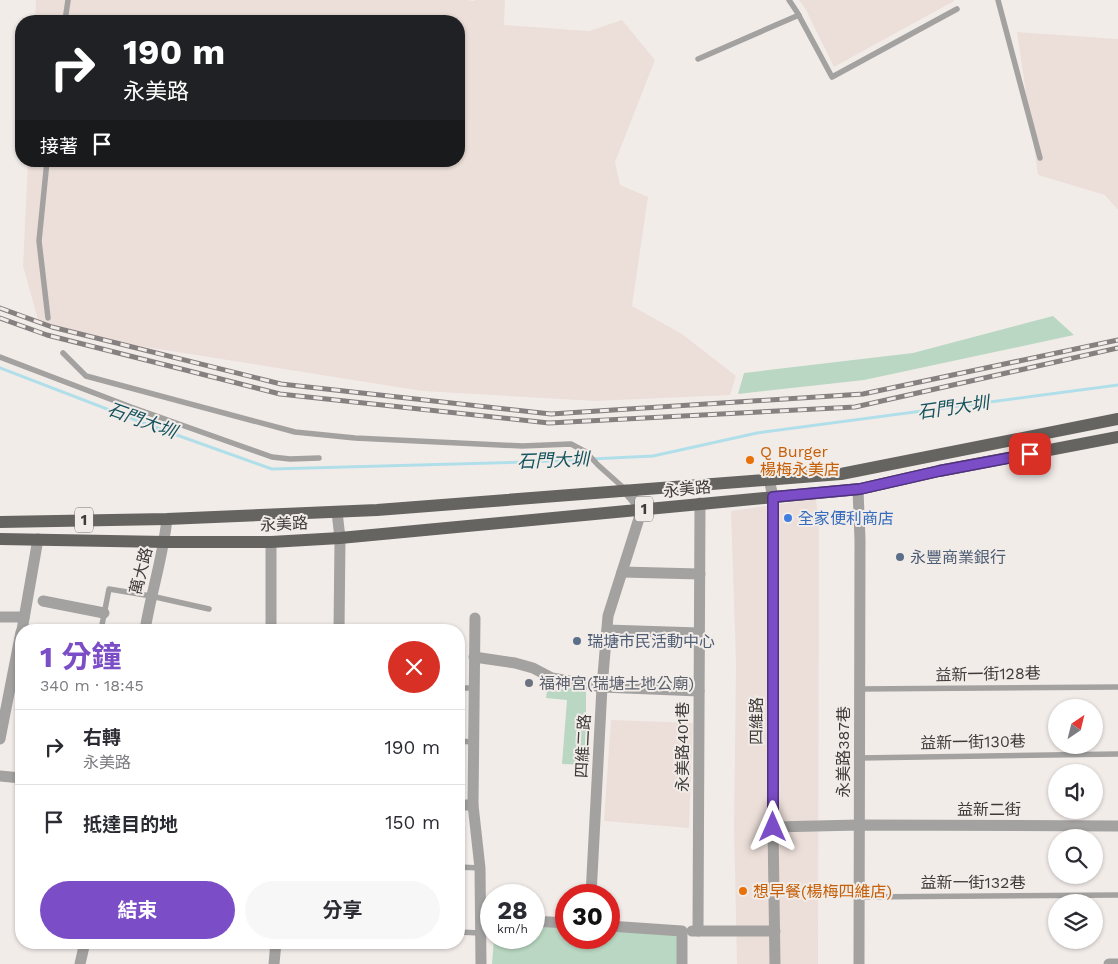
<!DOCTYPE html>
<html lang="zh-TW">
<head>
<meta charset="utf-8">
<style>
	:root { --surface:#fff; --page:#f7f7f7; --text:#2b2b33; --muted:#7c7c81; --line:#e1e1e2; --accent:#7b4dc6 }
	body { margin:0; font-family:"Work Sans","Noto Sans TC",sans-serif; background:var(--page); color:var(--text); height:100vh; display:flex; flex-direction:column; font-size:19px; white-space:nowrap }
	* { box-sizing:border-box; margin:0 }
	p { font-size:16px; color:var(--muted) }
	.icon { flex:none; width:28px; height:28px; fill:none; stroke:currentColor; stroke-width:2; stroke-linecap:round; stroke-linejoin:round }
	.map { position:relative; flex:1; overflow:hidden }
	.drawer { position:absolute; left:15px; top:624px; width:450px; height:325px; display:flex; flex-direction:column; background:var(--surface); border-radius:20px; box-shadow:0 1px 4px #0004 }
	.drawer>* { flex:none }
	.guide { position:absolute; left:15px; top:15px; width:450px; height:152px; border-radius:20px; box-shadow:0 1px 4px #0004; background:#202124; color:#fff; overflow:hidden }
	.needle { width:32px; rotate:35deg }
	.tools { position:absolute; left:1048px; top:699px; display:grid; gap:10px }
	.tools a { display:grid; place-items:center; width:55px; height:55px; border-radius:50%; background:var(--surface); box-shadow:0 1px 4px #0004; font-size:25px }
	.speed { position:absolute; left:480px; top:884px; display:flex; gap:10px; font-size:25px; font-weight:700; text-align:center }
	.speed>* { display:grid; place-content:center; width:65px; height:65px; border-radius:50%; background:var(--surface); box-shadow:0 1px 4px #0004; line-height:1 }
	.speed small { font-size:12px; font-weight:400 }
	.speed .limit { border:8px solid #d22; background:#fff; color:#111 }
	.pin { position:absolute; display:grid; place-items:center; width:42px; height:42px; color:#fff; margin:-21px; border-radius:10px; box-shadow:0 2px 8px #0006 }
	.me { position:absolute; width:55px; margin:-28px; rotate:0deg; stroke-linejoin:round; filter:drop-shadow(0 0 4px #0008) }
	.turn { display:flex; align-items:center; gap:18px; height:105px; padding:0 25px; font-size:22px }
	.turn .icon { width:65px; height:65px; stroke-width:2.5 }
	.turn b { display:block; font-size:35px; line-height:42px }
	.then { display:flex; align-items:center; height:48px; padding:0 25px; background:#0003; gap:10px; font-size:19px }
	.round { display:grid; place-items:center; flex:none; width:52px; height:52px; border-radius:26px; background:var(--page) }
	.overview { display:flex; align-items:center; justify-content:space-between; height:85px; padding:0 25px }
	h1 { font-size:30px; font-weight:700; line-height:38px; color:var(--accent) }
	.primary-button { display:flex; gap:10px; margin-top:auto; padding:10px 25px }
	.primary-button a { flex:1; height:58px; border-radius:30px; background:var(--accent); color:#fff; font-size:20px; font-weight:700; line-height:58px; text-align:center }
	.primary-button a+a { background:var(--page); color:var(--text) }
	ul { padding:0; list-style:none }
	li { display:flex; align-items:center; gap:15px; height:75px; padding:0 25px; border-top:1px solid var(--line) }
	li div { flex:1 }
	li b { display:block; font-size:19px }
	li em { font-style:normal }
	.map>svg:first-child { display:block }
	.built { fill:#ecdfd9 }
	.green { fill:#b9d7c2 }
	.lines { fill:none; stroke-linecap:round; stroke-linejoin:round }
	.stream { stroke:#b1dfe9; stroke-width:3 }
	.service { stroke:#a3a2a0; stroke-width:5.5 }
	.minor { stroke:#a3a2a0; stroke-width:11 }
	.primary { stroke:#666460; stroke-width:12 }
	.rail-casing { stroke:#868180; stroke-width:5 }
	.rail { stroke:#f2ece9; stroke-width:3; stroke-dasharray:9; stroke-linecap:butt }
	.route-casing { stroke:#503281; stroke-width:12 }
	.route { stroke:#7b4dc6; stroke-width:9 }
	.food-dot { fill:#e8710a; stroke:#f2ece9; stroke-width:2 }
	.shop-dot { fill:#3f7fe0; stroke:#f2ece9; stroke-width:2 }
	.service-dot { fill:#5c6f8a; stroke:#f2ece9; stroke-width:2 }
	.worship-dot { fill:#6b7280; stroke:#f2ece9; stroke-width:2 }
	.labels { text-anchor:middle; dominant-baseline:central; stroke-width:4; stroke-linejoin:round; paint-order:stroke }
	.shield { fill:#f2ece9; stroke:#74706e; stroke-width:1 }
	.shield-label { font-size:15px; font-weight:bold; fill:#3e3b3a }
	.food-label { font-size:16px; fill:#c56008; stroke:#f2ece9; text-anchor:start }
	.street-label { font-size:16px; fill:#3e3b3a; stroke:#f2ece9 }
	.shop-label { font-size:16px; fill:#366cbe; stroke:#f2ece9; text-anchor:start }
	.service-label { font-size:16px; fill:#4e5e75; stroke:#f2ece9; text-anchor:start }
	.worship-label { font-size:16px; fill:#5b616d; stroke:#f2ece9; text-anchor:start }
	.water-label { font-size:18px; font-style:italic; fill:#15545f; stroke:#f2ece9 }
</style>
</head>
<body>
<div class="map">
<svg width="1118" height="964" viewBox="0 0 1118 964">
	<rect width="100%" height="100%" fill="#f2ece9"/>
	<!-- built -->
	<g class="built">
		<polygon points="36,0 467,0 474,1 475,0 505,0 504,25 589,31 622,20 655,60 615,162 620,185 648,197 632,306 682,334 736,376 730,395 595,401 422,391 76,336 38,320 23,266 28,161 459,161 459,21 35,21"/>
		<polygon points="799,0 954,0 954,1 834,67 805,8"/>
		<polygon points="1017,32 1118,39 1118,210 1105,195 1038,175"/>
		<polygon points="816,499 819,527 818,964 737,964 734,826 736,664 731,511"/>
		<polygon points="611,720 693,723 689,828 604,821"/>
	</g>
	<!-- green -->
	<g class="green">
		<polygon points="1053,316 1074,335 864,380 738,394 744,373 913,353"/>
		<polygon points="548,684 586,687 586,765 562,764 567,700 546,698"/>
		<polygon points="534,926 566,928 566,938 609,938 609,931 678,934 677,964 492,964 494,938 534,938"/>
	</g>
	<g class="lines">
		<!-- stream -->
		<polyline class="stream" points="0,368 146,424 272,469 528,462 653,456 757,433 1118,385"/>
		<!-- service -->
		<g class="service">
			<polyline points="789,0 797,12 832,77 957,9"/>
			<polyline points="998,0 1040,158"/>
			<polyline points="65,21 68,0"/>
			<polyline points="698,59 799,15"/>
			<polyline points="47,161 39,241 48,318"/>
			<polyline points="63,353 86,376 295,432 355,438 522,446 571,444 586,452 598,465 626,490"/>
			<polyline points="0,357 131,407 272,457 290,459 319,458"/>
			<polyline points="101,630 109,589 151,596 209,609"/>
			<polyline points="459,688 474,688"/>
			<polyline points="859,689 1118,687"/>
			<polyline points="459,741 473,742"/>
			<polyline points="859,758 1118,754"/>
			<polyline points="459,867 480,868"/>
			<polyline points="859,897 1118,895"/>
			<polyline points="459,932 480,933"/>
		</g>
		<!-- minor -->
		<g class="minor">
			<polyline points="769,479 773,497 773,827 775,964"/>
			<polyline points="858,490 860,539 859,964"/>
			<polyline points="337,512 340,538 339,630"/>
			<polyline points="271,542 271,630"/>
			<polyline points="622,572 700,574"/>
			<polyline points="43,601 104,613"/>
			<polyline points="0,617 24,617"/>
			<polyline points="475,618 473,805 480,868 481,964"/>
			<polyline points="22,630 38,539"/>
			<path d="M145 630C151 593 163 557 167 519"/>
			<polyline points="607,630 699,633"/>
			<polyline points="474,657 515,663 533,668 552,678 602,687 699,691"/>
			<polyline points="0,739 21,632"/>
			<polyline points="0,776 21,778"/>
			<polyline points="459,805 473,805"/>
			<polyline points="773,827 859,825 1118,826"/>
			<polyline points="591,895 602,687 608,616 642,509 626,490"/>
			<polyline points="534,921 566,923"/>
			<polyline points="609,926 682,931 682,964"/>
			<polyline points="692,931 775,931"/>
			<polyline points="698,931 700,503"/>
			<polyline points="80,964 85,942"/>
			<polyline points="274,964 276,942"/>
			<polyline points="1109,964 1118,964"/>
		</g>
		<!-- primary -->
		<g class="primary">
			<polyline points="0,522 167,519 377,510 841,474 1118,419"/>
			<polyline points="0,539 165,542 271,542 340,538 860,489 939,471 1118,437"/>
		</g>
		<!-- rail casing -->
		<g class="rail-casing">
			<g id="rail">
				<polyline points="0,308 52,327 281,384 551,414 863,394 1118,340"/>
				<polyline points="0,318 47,335 280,394 549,423 855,407 1118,348"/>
			</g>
		</g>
		<!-- rail -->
		<use href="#rail" class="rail"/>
	</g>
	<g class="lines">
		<!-- route casing -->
		<g class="route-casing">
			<polyline id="route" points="773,827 773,497 860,489 939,471 1030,454"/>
		</g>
		<!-- route -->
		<use href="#route" class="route"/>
	</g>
	<!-- markers -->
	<g class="food-dot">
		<circle cx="750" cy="460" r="5"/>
		<circle cx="743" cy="891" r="5"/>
	</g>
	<circle class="shop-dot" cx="788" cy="518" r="5"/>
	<g class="service-dot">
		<circle cx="900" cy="557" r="5"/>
		<circle cx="577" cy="641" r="5"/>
	</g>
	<circle class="worship-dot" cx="529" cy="683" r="5"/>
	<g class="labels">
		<!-- shield labels -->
		<g class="shield">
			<rect x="635" y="496.5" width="18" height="25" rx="4"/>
			<rect x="75" y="507.5" width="18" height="25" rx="4"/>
		</g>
		<g class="shield-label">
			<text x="644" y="509">1</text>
			<text x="84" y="520">1</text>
		</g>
		<!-- food labels -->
		<g class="food-label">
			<text x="760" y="451">Q Burger<tspan x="760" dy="18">楊梅永美店</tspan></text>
			<text x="753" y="891">想早餐(楊梅四維店)</text>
		</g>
		<!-- street labels -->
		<g class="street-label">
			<text transform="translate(687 489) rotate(-6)">永美路</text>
			<text transform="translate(284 524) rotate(-3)">永美路</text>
			<text transform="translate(141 571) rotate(-76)">萬大路</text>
			<text transform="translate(988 674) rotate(-1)">益新一街128巷</text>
			<text transform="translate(756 721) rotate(-90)">四維路</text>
			<text transform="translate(973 742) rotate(-1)">益新一街130巷</text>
			<text transform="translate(583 746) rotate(-87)">四維二路</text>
			<text transform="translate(682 747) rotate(-90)">永美路401巷</text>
			<text transform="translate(843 752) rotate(-90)">永美路387巷</text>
			<text x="989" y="809">益新二街</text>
			<text x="973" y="882">益新一街132巷</text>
		</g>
		<!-- shop labels -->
		<g class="shop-label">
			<text x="798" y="518">全家便利商店</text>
		</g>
		<!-- service labels -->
		<g class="service-label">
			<text x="910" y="557">永豐商業銀行</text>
			<text x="587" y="641">瑞塘市民活動中心</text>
		</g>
		<!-- worship labels -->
		<g class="worship-label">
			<text x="539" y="683">福神宮(瑞塘土地公廟)</text>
		</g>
		<!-- water labels -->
		<g class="water-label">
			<text transform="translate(953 407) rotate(-8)">石門大圳</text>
			<text transform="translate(142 420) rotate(20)">石門大圳</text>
			<text transform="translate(553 460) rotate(-2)">石門大圳</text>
		</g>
	</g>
</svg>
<div class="tools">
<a><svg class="needle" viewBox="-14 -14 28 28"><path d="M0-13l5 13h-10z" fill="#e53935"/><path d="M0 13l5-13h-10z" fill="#7c7c81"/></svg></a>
<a><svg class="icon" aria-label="sound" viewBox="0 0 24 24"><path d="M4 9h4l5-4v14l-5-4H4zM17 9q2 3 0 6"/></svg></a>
<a><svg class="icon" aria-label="search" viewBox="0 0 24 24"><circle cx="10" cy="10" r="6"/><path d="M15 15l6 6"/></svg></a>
<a><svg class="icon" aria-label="layers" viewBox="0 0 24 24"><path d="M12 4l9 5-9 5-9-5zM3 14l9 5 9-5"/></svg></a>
</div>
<div class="speed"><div>28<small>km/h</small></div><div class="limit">30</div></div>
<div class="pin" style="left:1030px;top:454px;background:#d93025"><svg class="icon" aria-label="arrive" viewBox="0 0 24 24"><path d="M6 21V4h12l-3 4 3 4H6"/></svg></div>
<svg class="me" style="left:773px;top:827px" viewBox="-20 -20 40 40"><path d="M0-17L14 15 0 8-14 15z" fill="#7b4dc6" stroke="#fff" stroke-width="4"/></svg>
<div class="guide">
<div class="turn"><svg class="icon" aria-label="right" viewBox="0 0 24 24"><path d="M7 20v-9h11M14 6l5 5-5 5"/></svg><div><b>190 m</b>永美路</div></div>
<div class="then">接著<svg class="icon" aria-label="arrive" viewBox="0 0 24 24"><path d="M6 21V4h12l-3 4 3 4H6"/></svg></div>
</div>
<section class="drawer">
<div class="overview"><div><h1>1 分鐘</h1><p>340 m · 18:45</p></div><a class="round" style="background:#d93025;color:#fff"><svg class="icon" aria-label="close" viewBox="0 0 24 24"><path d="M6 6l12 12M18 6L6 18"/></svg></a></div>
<ul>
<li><svg class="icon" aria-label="right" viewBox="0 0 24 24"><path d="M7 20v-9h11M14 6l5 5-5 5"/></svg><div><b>右轉</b><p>永美路</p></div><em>190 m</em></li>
<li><svg class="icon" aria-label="arrive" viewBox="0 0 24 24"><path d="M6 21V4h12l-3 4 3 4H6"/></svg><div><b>抵達目的地</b></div><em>150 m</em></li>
</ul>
<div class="primary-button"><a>結束</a><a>分享</a></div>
</section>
</div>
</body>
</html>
